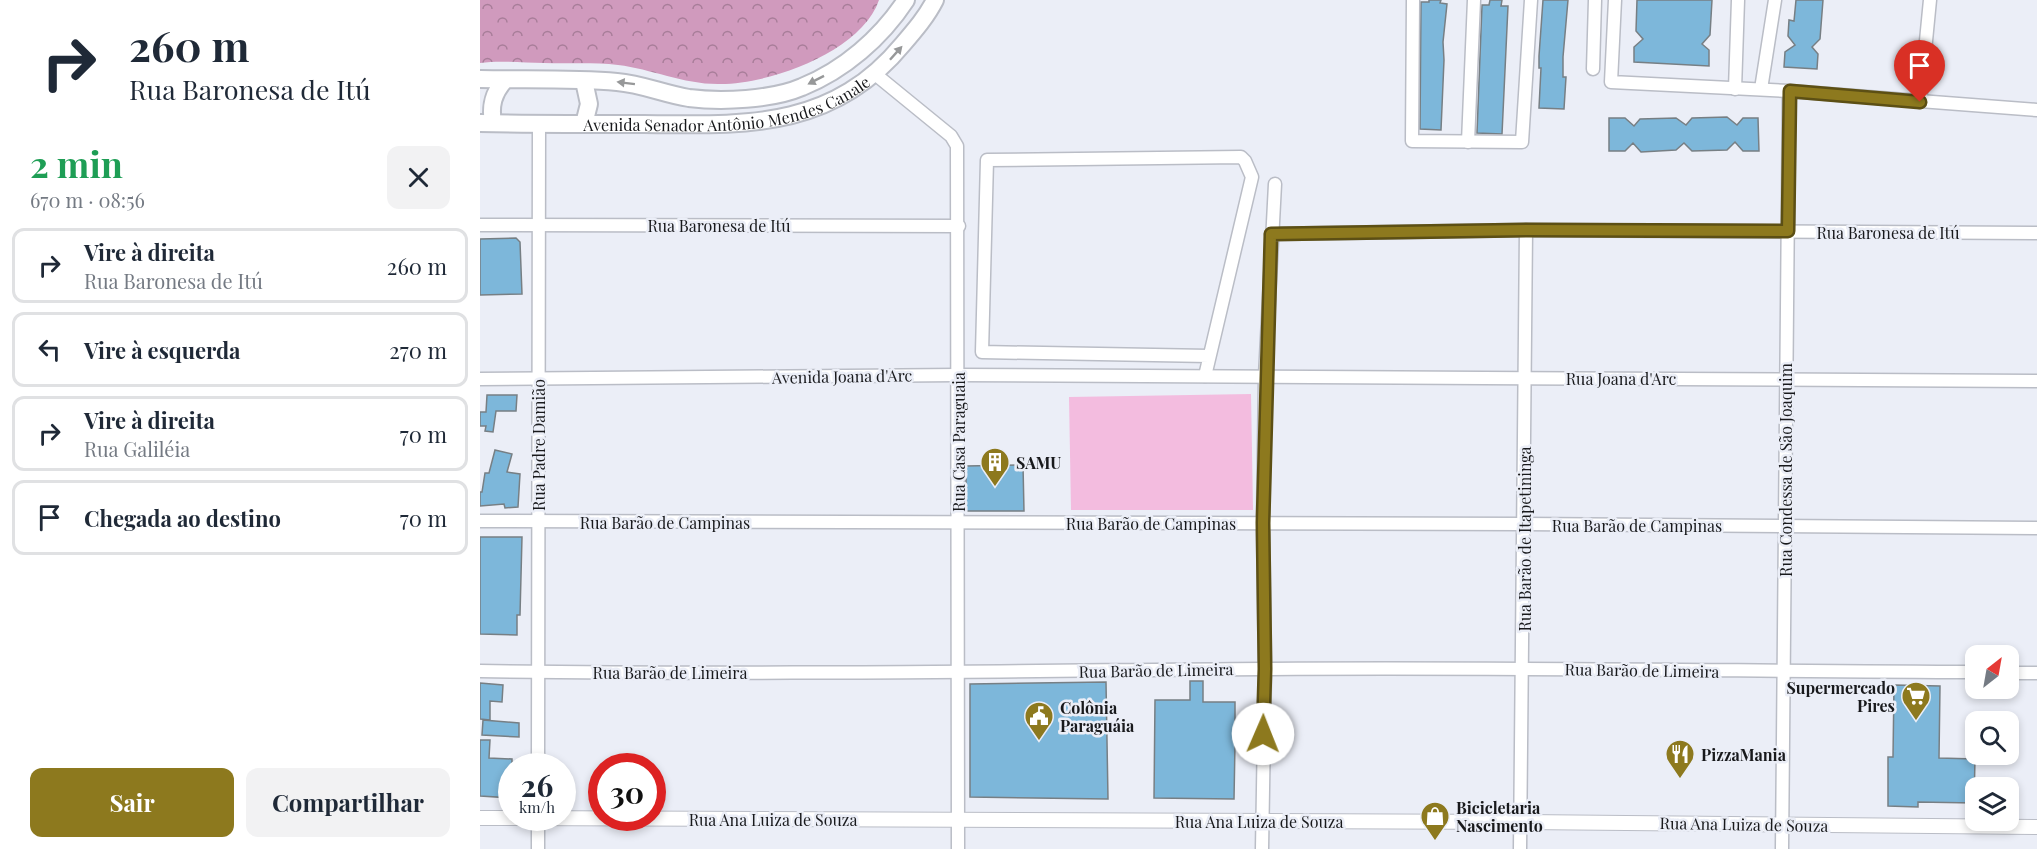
<!DOCTYPE html>
<html lang="pt">
<head>
<meta charset="utf-8">
<style>
	:root { --surface:#fff; --page:#f2f2f3; --text:#1f2937; --muted:#747a83; --line:#e0e1e3; --accent:#8d791e }
	body { margin:0; font-family:"Playfair Display",serif; background:var(--page); color:var(--text); height:100vh; display:flex; flex-direction:column; font-size:22px; white-space:nowrap }
	* { box-sizing:border-box; margin:0 }
	p { font-size:20px; color:var(--muted) }
	.icon { flex:none; width:33px; height:33px; fill:none; stroke:currentColor; stroke-width:2; stroke-linecap:round; stroke-linejoin:round }
	.map { position:relative; flex:1; overflow:hidden }
	.panel { display:flex; flex-direction:column; background:var(--surface); width:480px }
	.panel>* { flex:none }
	.banner { background:#fff; color:var(--text); overflow:hidden }
	.needle { width:39px; rotate:31deg }
	.controls { position:absolute; left:1485px; top:645px; display:grid; gap:12px }
	.controls a { display:grid; place-items:center; width:54px; height:54px; border-radius:12px; background:var(--surface); box-shadow:0 3px 9px #0003; font-size:30px }
	.speed { position:absolute; left:18px; top:753px; display:flex; gap:12px; font-size:30px; font-weight:700; text-align:center }
	.speed>* { display:grid; place-content:center; width:78px; height:78px; border-radius:50%; background:var(--surface); box-shadow:0 3px 9px #0003; line-height:1 }
	.speed small { font-size:15px; font-weight:400 }
	.speed .limit { border:9px solid #d22; background:#fff; color:#111 }
	.pin { position:absolute; display:grid; place-items:center; width:51px; height:51px; color:#fff; margin:-62px -26px; border-radius:50% 50% 50% 0; rotate:-45deg; box-shadow:0 0 6px #0007 }
	.pin .icon { rotate:45deg }
	.me { position:absolute; width:66px; margin:-33px; rotate:1deg; stroke-linejoin:round; filter:drop-shadow(0 0 4px #0008) }
	.turn { display:flex; align-items:center; gap:21px; height:126px; padding:0 30px; font-size:27px }
	.turn .icon { width:78px; height:78px; stroke-width:2.5 }
	.turn b { display:block; font-size:42px; line-height:51px }
	.round { display:grid; place-items:center; flex:none; width:63px; height:63px; border-radius:12px; background:var(--page) }
	.summary { display:flex; align-items:center; justify-content:space-between; height:102px; padding:0 30px }
	h1 { font-size:36px; font-weight:700; line-height:45px; color:#1e9e55 }
	.primary-button { display:flex; gap:12px; margin-top:auto; padding:12px 30px }
	.primary-button a { flex:1; height:69px; border-radius:12px; background:var(--accent); color:#fff; font-size:24px; font-weight:700; line-height:69px; text-align:center }
	.primary-button a+a { background:var(--page); color:var(--text) }
	ul { padding:0; list-style:none }
	li { display:flex; align-items:center; gap:18px; height:75px; margin:0 12px 9px; padding:0 18px; border:3px solid var(--line); border-radius:12px }
	li div { flex:1 }
	li b { display:block; font-size:22px }
	li em { font-style:normal }
	main { display:flex; flex:1; min-height:0 }
	.map>svg:first-child { display:block }
	.forest { fill:url(#forest-crowns) }
	.pitch { fill:#f3bcdf }
	.building { fill:#7db7da; stroke:#777f84; stroke-width:1.5 }
	.lines { fill:none; stroke-linecap:round; stroke-linejoin:round }
	.minor-casing { stroke:#babdc6; stroke-width:15 }
	.tertiary-casing { stroke:#babdc6; stroke-width:16 }
	.secondary-casing { stroke:#babdc6; stroke-width:20 }
	.minor { stroke:#fff; stroke-width:12 }
	.tertiary { stroke:#fff; stroke-width:14 }
	.secondary { stroke:#fff; stroke-width:16 }
	.oneway { fill:#979899 }
	.route-casing { stroke:#5c4f14; stroke-width:15 }
	.route { stroke:#8d791e; stroke-width:10 }
	.labels { text-anchor:middle; dominant-baseline:central; stroke-width:5; stroke-linejoin:round; paint-order:stroke }
	.street-label { font-size:16px; fill:#18191c; stroke:#ebeef7 }
	.poi-label { font-size:16px; font-weight:bold; fill:#18191c; stroke:#ebeef7; text-anchor:start }
</style>
</head>
<body>
<main>
<section class="panel">
<div class="banner">
<div class="turn"><svg class="icon" aria-label="right" viewBox="0 0 24 24"><path d="M7 20v-9h11M14 6l5 5-5 5"/></svg><div><b>260 m</b>Rua Baronesa de Itú</div></div>
</div>
<div class="summary"><div><h1>2 min</h1><p>670 m · 08:56</p></div><a class="round"><svg class="icon" aria-label="close" viewBox="0 0 24 24"><path d="M6 6l12 12M18 6L6 18"/></svg></a></div>
<ul>
<li><svg class="icon" aria-label="right" viewBox="0 0 24 24"><path d="M7 20v-9h11M14 6l5 5-5 5"/></svg><div><b>Vire à direita</b><p>Rua Baronesa de Itú</p></div><em>260 m</em></li>
<li><svg class="icon" aria-label="left" viewBox="0 0 24 24"><path d="M17 20v-9H6M10 6l-5 5 5 5"/></svg><div><b>Vire à esquerda</b></div><em>270 m</em></li>
<li><svg class="icon" aria-label="right" viewBox="0 0 24 24"><path d="M7 20v-9h11M14 6l5 5-5 5"/></svg><div><b>Vire à direita</b><p>Rua Galiléia</p></div><em>70 m</em></li>
<li><svg class="icon" aria-label="arrive" viewBox="0 0 24 24"><path d="M6 21V4h12l-3 4 3 4H6"/></svg><div><b>Chegada ao destino</b></div><em>70 m</em></li>
</ul>
<div class="primary-button"><a>Sair</a><a>Compartilhar</a></div>
</section>
<div class="map">
<svg width="1557" height="849" viewBox="0 0 1557 849">
	<defs>
		<pattern id="forest-crowns" width="20" height="18" patternUnits="userSpaceOnUse" patternTransform="scale(1.5)"><rect width="20" height="18" fill="#d09abd"/><path d="M2 6a3 3 0 1 1 6 0M12 15a3 3 0 1 1 6 0" fill="none" stroke="#a87d99"/></pattern>
	</defs>
	<rect width="100%" height="100%" fill="#ebeef7"/>
	<!-- forest -->
	<path class="forest" d="M0 0H399C382 51 291 84 241 84 205 85 172 69 138 65 114 62 88 64 64 63 43 63 21 60 0 63Z"/>
	<!-- pitch -->
	<polygon class="pitch" points="771,394 773,510 591,510 589,397"/>
	<!-- building -->
	<g class="building">
		<polygon points="949,0 961,0 960,3 967,4 963,42 964,60 961,130 940,129 941,2 949,2"/>
		<polygon points="1010,0 1022,0 1021,6 1028,6 1022,134 997,133 1002,5 1009,5"/>
		<polygon points="1063,0 1088,0 1083,57 1083,77 1086,77 1084,109 1059,108 1061,68 1059,68 1059,56"/>
		<polygon points="1157,0 1232,0 1230,35 1222,44 1229,50 1229,66 1154,62 1154,47 1163,39 1156,31"/>
		<polygon points="1316,0 1343,0 1340,39 1332,47 1338,54 1337,69 1304,67 1305,52 1315,45 1308,36 1309,20 1314,21"/>
		<polygon points="1247,117 1257,125 1263,118 1278,118 1279,151 1263,151 1255,142 1247,150 1212,151 1204,143 1196,150 1161,152 1153,143 1145,151 1129,151 1129,118 1145,118 1154,126 1160,119 1196,118 1206,125 1212,118"/>
		<polygon points="36,238 40,242 42,294 0,295 0,239"/>
		<polygon points="7,395 37,395 36,411 16,411 13,432 5,431 6,426 0,426 0,412 6,412"/>
		<polygon points="15,450 32,454 27,472 40,474 38,507 25,508 24,504 0,506 0,492 2,492 5,473 9,473"/>
		<polygon points="543,465 544,511 486,511 486,466"/>
		<polygon points="0,537 42,537 40,615 37,615 37,635 0,634"/>
		<polygon points="710,681 723,681 723,702 755,702 755,734 760,735 760,744 755,744 754,799 674,798 675,700 710,700"/>
		<polygon points="626,682 628,799 490,797 490,684"/>
		<polygon points="0,683 23,685 22,702 10,701 10,720 0,719"/>
		<polygon points="1414,685 1460,686 1459,758 1495,759 1494,803 1438,802 1438,807 1408,806 1408,757 1413,757"/>
		<polygon points="3,720 39,723 39,737 2,735"/>
		<polygon points="0,740 10,740 9,758 32,759 32,798 0,796"/>
	</g>
	<g class="lines">
		<!-- minor casing -->
		<g class="minor-casing">
			<g id="minor">
				<polyline points="933,0 932,141 1042,142 1051,0"/>
				<polyline points="1135,0 1131,82 1309,91 1557,110"/>
				<polyline points="1113,69 1115,0"/>
				<polyline points="395,74 471,136 477,146 478,849"/>
				<polyline points="1255,89 1258,0"/>
				<polyline points="1281,89 1295,0"/>
				<polyline points="1440,102 1450,0"/>
				<polyline points="988,142 994,0"/>
				<polyline points="0,225 479,226"/>
				<polyline points="791,234 1046,230 1557,233"/>
				<polyline points="725,376 772,177 765,161 761,157 507,160 502,352 729,356"/>
				<polyline points="0,379 477,375 1557,381"/>
				<polyline points="0,521 1044,524 1557,528"/>
				<path d="M0 671C260 675 521 671 782 669 1020 667 1258 671 1496 672"/>
				<polyline points="1528,673 1557,673"/>
				<polyline points="58,766 59,124"/>
				<polyline points="58,849 58,818"/>
				<polyline points="782,849 785,669 783,523 785,376 795,184"/>
				<polyline points="1040,849 1046,230"/>
				<polyline points="1302,849 1309,91"/>
			</g>
		</g>
		<!-- tertiary casing -->
		<g class="tertiary-casing">
			<polyline id="tertiary" points="0,818 1041,822 1557,827"/>
		</g>
		<!-- secondary casing -->
		<g class="secondary-casing">
			<g id="secondary">
				<path d="M0 79C46 80 92 78 137 82 162 84 184 94 209 98 241 102 292 100 322 87 364 70 401 38 426 0"/>
				<polyline points="104,81 109,104 104,124"/>
				<path id="s1" d="M0 123C55 124 110 124 164 124 266 125 352 130 423 44 435 30 447 16 455 0"/>
				<path d="M13 123C10 106 13 93 25 80"/>
			</g>
		</g>
		<!-- minor -->
		<use href="#minor" class="minor"/>
		<!-- tertiary -->
		<use href="#tertiary" class="tertiary"/>
		<!-- secondary -->
		<use href="#secondary" class="secondary"/>
	</g>
	<!-- one-way arrows -->
	<defs><path id="oneway-solid" d="M-6-.8H1V-3.2L6.5 0L1 3.2V.8H-6Z" transform="scale(1.5)"/></defs>
	<g class="oneway">
		<use href="#oneway-solid" transform="translate(416 53) rotate(-48)"/>
		<use href="#oneway-solid" transform="translate(336 80) rotate(153)"/>
		<use href="#oneway-solid" transform="translate(146 83) rotate(-173)"/>
	</g>
	<g class="lines">
		<!-- route casing -->
		<g class="route-casing">
			<polyline id="route" points="783,734 785,669 783,523 791,234 1046,230 1308,231 1310,91 1440,102"/>
		</g>
		<!-- route -->
		<use href="#route" class="route"/>
	</g>
	<!-- icons -->
	<defs>
		<g id="building-pin" transform="scale(1.5)"><path d="M0 17L-7.5 6A9.5 9.5 0 1 1 7.5 6Z" fill="#8d791e" stroke="#ebeef7"/><path d="M-4-6H4V6H1V3H-1V6H-4ZM-2.5-4.3h1.7v1.8h-1.7ZM.8-4.3h1.7v1.8H.8ZM-2.5-1h1.7V.8h-1.7ZM.8-1h1.7V.8H.8Z" fill="#fff"/></g>
		<g id="supermarket-pin" transform="scale(1.5)"><path d="M0 17L-7.5 6A9.5 9.5 0 1 1 7.5 6Z" fill="#8d791e" stroke="#ebeef7"/><path d="M-6-5.5h2.5l.6 2H6L4.5 2H-2.5L-4.4-4H-6ZM-1.5 3.2a1.3 1.3 0 1 0 .1 0ZM3 3.2a1.3 1.3 0 1 0 .1 0Z" fill="#fff"/></g>
		<g id="civic-pin" transform="scale(1.5)"><path d="M0 17L-7.5 6A9.5 9.5 0 1 1 7.5 6Z" fill="#8d791e" stroke="#ebeef7"/><path d="M-.6-6.5H3V-4.5H.6V-3L4-1V1h2V6H-6V1h2V-1L-.6-3ZM-1.2 2.5V6h2.4V2.5Z" fill="#fff"/></g>
		<g id="restaurant-pin" transform="scale(1.5)"><path d="M0 17L-7.5 6A9.5 9.5 0 1 1 7.5 6Z" fill="#8d791e" stroke="#ebeef7"/><path d="M-5-6h1v4h1v-4h1v4h1v-4h1v5L-1.5 .5V6h-2V.5L-5-1ZM5-6V6H3V1.5H1.5Q1.5-4 5-6Z" fill="#fff"/></g>
		<g id="shop-pin" transform="scale(1.5)"><path d="M0 17L-7.5 6A9.5 9.5 0 1 1 7.5 6Z" fill="#8d791e" stroke="#ebeef7"/><path d="M-5-2.5h2.3a2.7 3.5 0 0 1 5.4 0H5L5.5 6h-11ZM-1.5-2.5h3a1.5 2.3 0 0 0-3 0Z" fill="#fff"/></g>
	</defs>
	<g fill-rule="evenodd">
		<use href="#building-pin" x="515" y="462"/>
		<use href="#supermarket-pin" x="1436" y="696"/>
		<use href="#civic-pin" x="559" y="716"/>
		<use href="#restaurant-pin" x="1200" y="754"/>
		<use href="#shop-pin" x="955" y="816"/>
	</g>
	<g class="labels">
		<!-- street labels -->
		<g class="street-label">
			<text stroke="none"><textPath href="#s1" startOffset="250">Avenida Senador Antônio Mendes Canale</textPath></text>
			<text x="239" y="225">Rua Baronesa de Itú</text>
			<text x="1408" y="232">Rua Baronesa de Itú</text>
			<text transform="translate(362 376) rotate(-1)">Avenida Joana d'Arc</text>
			<text x="1141" y="378">Rua Joana d'Arc</text>
			<text transform="translate(478 442) rotate(-90)">Rua Casa Paraguaia</text>
			<text transform="translate(58 445) rotate(-90)">Rua Padre Damião</text>
			<text transform="translate(1305 470) rotate(-90)">Rua Condessa de São Joaquim</text>
			<text x="185" y="522">Rua Barão de Campinas</text>
			<text x="671" y="523">Rua Barão de Campinas</text>
			<text x="1157" y="525">Rua Barão de Campinas</text>
			<text transform="translate(1044 539) rotate(-90)">Rua Barão de Itapetininga</text>
			<text transform="translate(676 670) rotate(-1)">Rua Barão de Limeira</text>
			<text transform="translate(1162 670) rotate(1)">Rua Barão de Limeira</text>
			<text x="190" y="672">Rua Barão de Limeira</text>
			<text x="293" y="819">Rua Ana Luiza de Souza</text>
			<text x="779" y="821">Rua Ana Luiza de Souza</text>
			<text transform="translate(1264 824) rotate(1)">Rua Ana Luiza de Souza</text>
		</g>
		<!-- poi labels -->
		<g class="poi-label">
			<text x="536" y="462">SAMU</text>
			<text x="1415" y="687" text-anchor="end">Supermercado<tspan x="1415" dy="18">Pires</tspan></text>
			<text x="580" y="707">Colônia<tspan x="580" dy="18">Paraguáia</tspan></text>
			<text x="1221" y="754">PizzaMania</text>
			<text x="976" y="807">Bicicletaria<tspan x="976" dy="18">Nascimento</tspan></text>
		</g>
	</g>
</svg>
<div class="controls">
<a><svg class="needle" viewBox="-14 -14 28 28"><path d="M0-13l5 13h-10z" fill="#e53935"/><path d="M0 13l5-13h-10z" fill="#747a83"/></svg></a>
<a><svg class="icon" aria-label="search" viewBox="0 0 24 24"><circle cx="10" cy="10" r="6"/><path d="M15 15l6 6"/></svg></a>
<a><svg class="icon" aria-label="layers" viewBox="0 0 24 24"><path d="M12 4l9 5-9 5-9-5zM3 14l9 5 9-5"/></svg></a>
</div>
<div class="speed"><div>26<small>km/h</small></div><div class="limit">30</div></div>
<div class="pin" style="left:1440px;top:102px;background:#d93025"><svg class="icon" aria-label="arrive" viewBox="0 0 24 24"><path d="M6 21V4h12l-3 4 3 4H6"/></svg></div>
<svg class="me" style="left:783px;top:734px" viewBox="-20 -20 40 40"><circle r="19" fill="#fff"/><path d="M0-13L10 11 0 6-10 11z" fill="#8d791e"/></svg>
</div>
</main>
</body>
</html>
